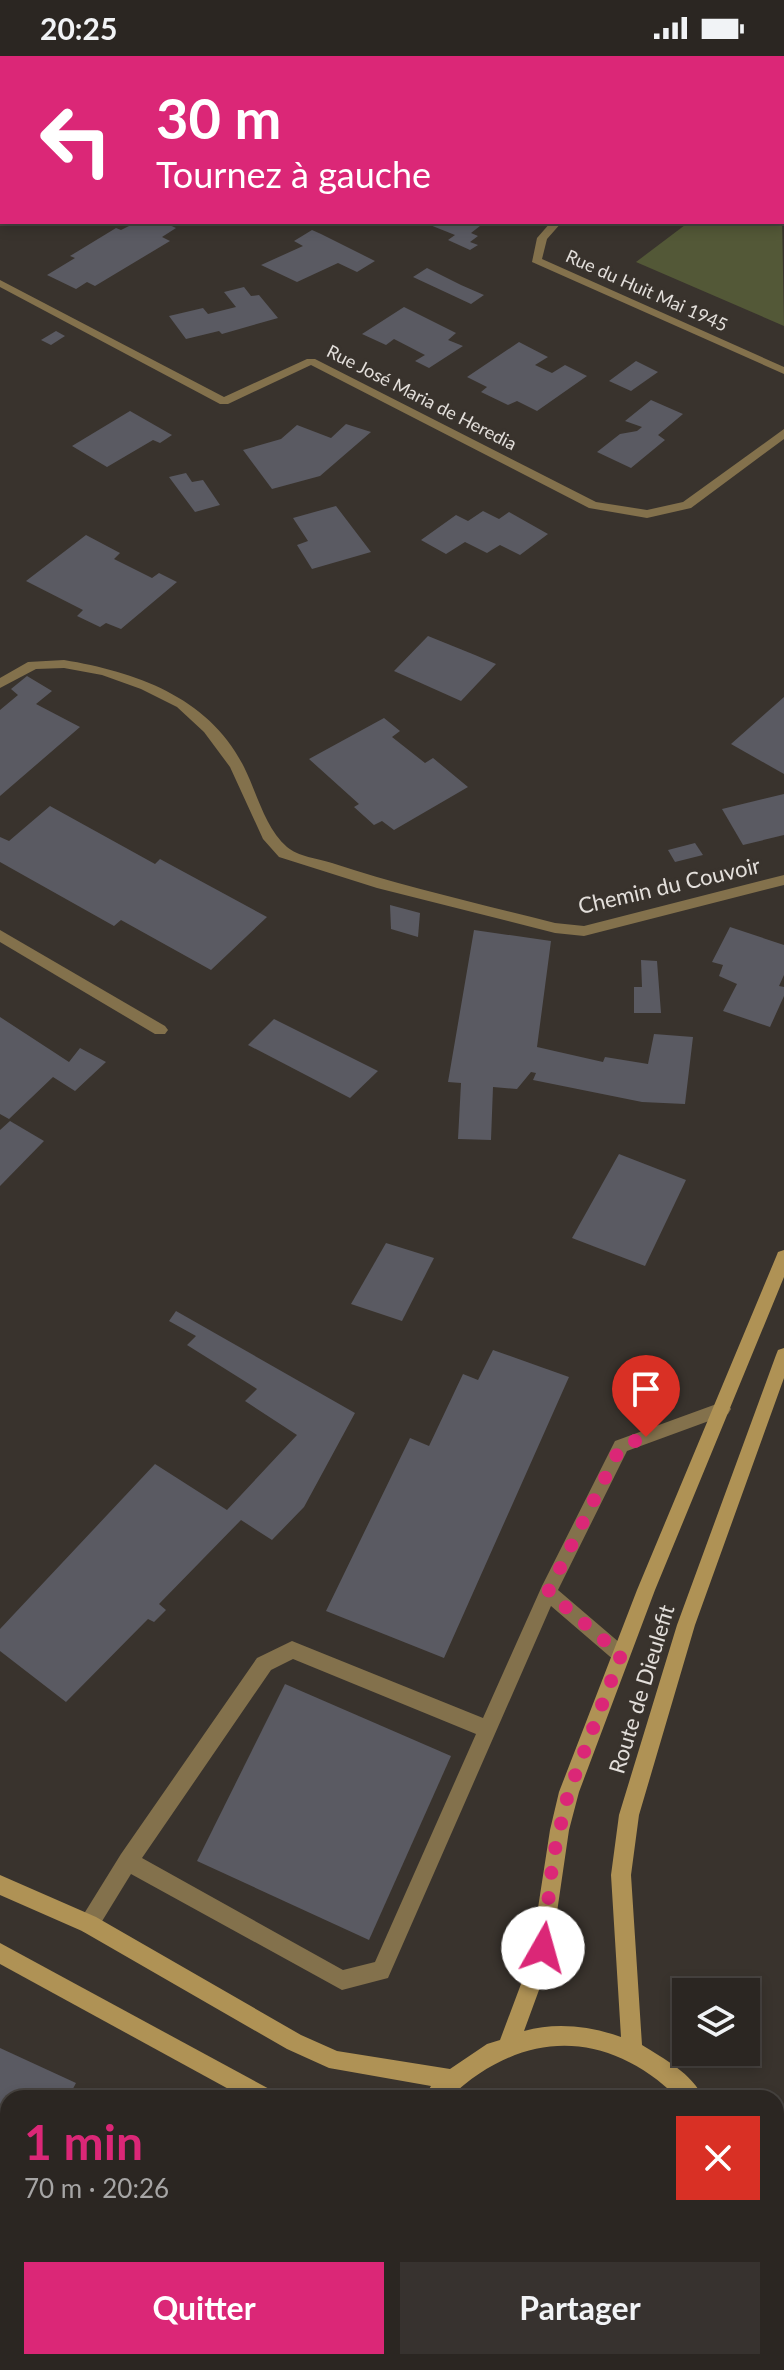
<!DOCTYPE html>
<html lang="fr">
<head>
<meta charset="utf-8">
<style>
	:root { --surface:#2b2622; --page:#37322f; --text:#f1f3f6; --muted:#a6a5a5; --line:#474340; --accent:#db2777 }
	body { margin:0; font-family:Lato,sans-serif; background:var(--page); color:var(--text); height:100vh; display:flex; flex-direction:column; font-size:30px; white-space:nowrap }
	* { box-sizing:border-box; margin:0 }
	p { font-size:26px; color:var(--muted) }
	.icon { flex:none; width:44px; height:44px; fill:none; stroke:currentColor; stroke-width:2; stroke-linecap:round; stroke-linejoin:round }
	.map { position:relative; flex:1; overflow:hidden }
	.details { position:absolute; left:0px; top:2034px; width:784px; height:280px; display:flex; flex-direction:column; background:var(--surface); border-radius:24px 24px 0 0; box-shadow:0 4px 12px #0003,0 0 0 2px var(--line) }
	.details>* { flex:none }
	.guide { position:absolute; left:0px; top:0px; width:784px; height:168px; box-shadow:0 4px 12px #0003,0 0 0 2px var(--line); background:#db2777; color:#fff; overflow:hidden }
	.tools { position:absolute; left:672px; top:1922px; display:grid; gap:16px }
	.tools a { display:grid; place-items:center; width:88px; height:88px; border-radius:0px; background:var(--surface); box-shadow:0 4px 12px #0003,0 0 0 2px var(--line); font-size:40px }
	.pin { position:absolute; display:grid; place-items:center; width:68px; height:68px; color:#fff; margin:-82px -34px; border-radius:50% 50% 50% 0; rotate:-45deg; box-shadow:0 0 8px #0007 }
	.pin .icon { rotate:45deg }
	.me { position:absolute; width:88px; margin:-44px; rotate:7deg; stroke-linejoin:round; filter:drop-shadow(0 0 6px #0008) }
	.turn { display:flex; align-items:center; gap:28px; height:168px; padding:0 24px; font-size:36px }
	.turn .icon { width:104px; height:104px; stroke-width:2.5 }
	.turn b { display:block; font-size:56px; line-height:68px }
	.round { display:grid; place-items:center; flex:none; width:84px; height:84px; border-radius:0px; background:var(--page) }
	.headline { display:flex; align-items:center; justify-content:space-between; height:136px; padding:0 24px }
	h1 { font-size:48px; font-weight:700; line-height:60px; color:var(--accent) }
	.button { display:flex; gap:16px; margin-top:auto; padding:16px 24px }
	.button a { flex:1; height:92px; border-radius:0px; background:var(--accent); color:#fff; font-size:32px; font-weight:700; line-height:92px; text-align:center }
	.button a+a { background:var(--page); color:var(--text) }
	.status { display:flex; justify-content:space-between; align-items:center; height:56px; padding:0 40px; background:var(--surface); direction:ltr }
	.status svg { height:22px; fill:currentColor }
	.map>svg:first-child { display:block }
	.green { fill:#535837 }
	.building { fill:#5a5a62 }
	.lines { fill:none; stroke-linecap:round; stroke-linejoin:round }
	.service { fill:#83714c; fill-rule:evenodd }
	.minor { fill:#83714c; fill-rule:evenodd }
	.secondary { fill:#af9255; fill-rule:evenodd }
	.route { stroke:#db2777; stroke-width:14; stroke-dasharray:0 25.2 }
	.labels { text-anchor:middle; dominant-baseline:central; stroke-width:6; stroke-linejoin:round; paint-order:stroke }
	.far-street-label { font-size:18px; fill:#e3dfdb; stroke:#39332d }
	.street-label { font-size:22px; fill:#e3dfdb; stroke:#39332d }
</style>
</head>
<body>
<div class="status"><b>20:25</b><svg viewBox="0 0 49 12"><path d="M0 12V9h3v3zM5 12V6h3v6zM10 12V3h3v9zM15 12V0h3v12zM26 1h20v11H26zM47 4h2v5h-2z"/></svg></div>
<div class="map">
<svg width="784" height="2314" viewBox="0 0 784 2314">
	<rect width="100%" height="100%" fill="#39332d"/>
	<!-- green -->
	<polygon class="green" points="782,160 784,270 636,206 689,166 782,166"/>
	<!-- building -->
	<g class="building">
		<polygon points="137,166 163,166 176,172 162,181 170,185 95,230 87,226 76,233 47,219 75,202 70,200 116,172 121,174"/>
		<polygon points="434,166 485,166 471,177 478,180 470,186 478,189 470,194 448,184 455,179 430,169"/>
		<polygon points="312,174 321,178 375,205 357,216 338,207 297,226 261,209 303,190 294,185"/>
		<polygon points="427,212 461,229 484,239 471,248 413,221"/>
		<polygon points="244,231 251,240 259,239 278,262 222,278 219,275 186,283 169,260 203,252 208,258 236,251 224,236"/>
		<polygon points="404,251 456,277 448,284 463,290 429,312 415,305 425,299 394,283 386,289 362,278"/>
		<polygon points="56,275 65,280 51,289 41,284"/>
		<polygon points="519,286 548,301 535,309 552,317 565,309 587,320 537,355 517,345 508,349 481,336 487,331 467,321"/>
		<polygon points="636,305 658,316 631,335 609,325"/>
		<polygon points="651,344 683,358 658,379 665,384 631,412 597,396 620,378 637,375 642,371 625,365"/>
		<polygon points="130,355 172,379 160,387 153,384 107,411 72,390"/>
		<polygon points="346,368 371,376 320,420 272,433 243,394 281,383 297,369 331,382"/>
		<polygon points="186,417 192,426 203,424 220,449 195,456 169,421"/>
		<polygon points="336,450 371,496 312,513 297,489 308,485 293,462"/>
		<polygon points="483,455 499,463 509,456 548,478 520,499 500,489 487,497 465,486 446,498 421,484 456,459 468,465"/>
		<polygon points="86,479 120,497 114,503 152,522 159,517 177,526 121,573 106,567 100,571 77,560 83,554 26,525"/>
		<polygon points="428,580 475,599 496,608 461,645 394,615"/>
		<polygon points="27,620 52,635 36,648 80,671 0,740 0,654 18,639 11,633"/>
		<polygon points="784,641 784,718 731,688"/>
		<polygon points="384,662 400,675 392,681 425,707 433,702 468,731 394,774 382,765 374,769 354,751 359,748 309,703"/>
		<polygon points="784,738 784,779 743,789 722,753"/>
		<polygon points="50,750 155,808 160,803 267,861 211,914 121,864 114,870 0,806 0,781 9,785"/>
		<polygon points="695,787 703,799 675,806 668,794"/>
		<polygon points="390,849 420,857 418,881 391,873"/>
		<polygon points="730,871 784,889 784,919 779,930 784,931 784,940 770,971 723,955 737,928 719,920 723,909 712,906"/>
		<polygon points="474,874 551,885 537,991 603,1006 605,1001 648,1008 654,978 693,981 685,1048 642,1046 533,1024 536,1017 531,1016 517,1033 493,1031 491,1084 458,1083 461,1027 448,1026"/>
		<polygon points="641,904 657,905 661,957 634,957 634,931 642,931"/>
		<polygon points="0,961 69,1006 80,992 106,1006 75,1035 53,1021 9,1063 0,1058"/>
		<polygon points="274,963 378,1015 350,1042 248,989"/>
		<polygon points="10,1065 44,1085 0,1130 0,1074"/>
		<polygon points="619,1098 686,1124 645,1210 572,1182"/>
		<polygon points="386,1187 434,1202 402,1265 351,1248"/>
		<polygon points="176,1255 355,1357 304,1451 272,1484 241,1464 159,1548 166,1554 154,1566 148,1563 66,1646 0,1595 0,1573 155,1408 227,1454 297,1379 245,1345 257,1333 187,1289 196,1280 169,1265"/>
		<polygon points="493,1294 569,1321 444,1602 326,1555 410,1382 429,1390 463,1318 478,1324"/>
		<polygon points="285,1628 451,1700 369,1884 197,1805"/>
		<polygon points="0,1992 76,2027 68,2042 8,2042 8,2098 0,2094"/>
	</g>
	<g class="lines">
		<!-- service -->
		<path class="service" d="M722 1346 728 1348 731 1353 728 1358 627 1395 558 1534 627 1593 630 1599 627 1605 621 1608 615 1605 551 1550 388 1922 342 1934 131 1818 96 1875 89 1878 82 1875 79 1868 82 1861 121 1798 257 1602 292 1585 483 1662 542 1530 615 1385ZM293 1603 476 1678 375 1906 343 1914 142 1802 271 1614Z"/>
		<!-- minor -->
		<g class="minor">
			<polygon points="238,0 252,0 253,2 239,2"/>
			<polygon points="564,0 576,0 563,2"/>
			<polygon points="784,8 784,14 782,15 782,9"/>
			<polygon points="551,166 562,166 547,183 542,203 784,311 784,318 532,206 537,182"/>
			<polygon points="0,224 224,341 307,303 315,303 596,446 647,454 683,446 784,373 784,383 691,452 647,462 589,452 311,309 228,348 220,348 0,231"/>
			<path d="M64 604C136 616 209 641 244 711 257 737 265 772 287 791 297 800 319 803 332 807 405 831 480 848 555 867L584 870 784 819V829L584 880 555 877 377 832 279 801 263 783 230 711 204 676 177 651 141 633 102 619 64 612 36 613 0 632V622L28 606Z"/>
			<polygon points="0,874 165,970 168,974 165,978 155,978 0,886"/>
			<polygon points="776,2197 784,2201 784,2227 776,2223"/>
		</g>
		<!-- secondary -->
		<g class="secondary">
			<path d="M784 1194V1221L655 1534 579 1736 569 1774 550 1904 524 1975C556 1966 590 1970 621 1981L611 1819 619 1759 677 1569 776 1299 778 1294 784 1292V1322L695 1569 639 1759 631 1819 642 1989C663 2002 693 2018 703 2042H678C606 1972 522 1973 449 2042H424L431 2030 329 2012 287 1993 82 1875 0 1839V1819L96 1861 301 1979 337 1995 450 2013 487 1988 500 1984 530 1904 550 1774 559 1736 637 1534 776 1201 778 1196Z"/>
			<polygon points="0,1887 273,2035 276,2042 245,2042 0,1908"/>
			<polygon points="411,2306 433,2306 430,2314 408,2314"/>
			<polygon points="439,2306 465,2306 468,2314 442,2314"/>
			<polygon points="685,2306 711,2306 708,2314 682,2314"/>
		</g>
	</g>
	<g class="lines">
		<!-- route -->
		<polyline class="route" points="543,1892 553,1802 568,1738 621,1599 548,1536 621,1390 646,1381"/>
	</g>
	<g class="labels">
		<!-- far-street labels -->
		<g class="far-street-label">
			<text transform="translate(647 234) rotate(24)">Rue du Huit Mai 1945</text>
			<text transform="translate(422 341) rotate(27)">Rue José Maria de Heredia</text>
		</g>
		<!-- street labels -->
		<g class="street-label">
			<text transform="translate(669 829) rotate(-13)">Chemin du Couvoir</text>
			<text transform="translate(641 1633) rotate(-73)">Route de Dieulefit</text>
		</g>
	</g>
</svg>
<div class="tools">
<a><svg class="icon" aria-label="layers" viewBox="0 0 24 24"><path d="M12 4l9 5-9 5-9-5zM3 14l9 5 9-5"/></svg></a>
</div>
<div class="pin" style="left:646px;top:1381px;background:#d93025"><svg class="icon" aria-label="arrive" viewBox="0 0 24 24"><path d="M6 21V4h12l-3 4 3 4H6"/></svg></div>
<svg class="me" style="left:543px;top:1892px" viewBox="-20 -20 40 40"><circle r="19" fill="#fff"/><path d="M0-13L10 11 0 6-10 11z" fill="#db2777"/></svg>
<div class="guide">
<div class="turn"><svg class="icon" aria-label="left" viewBox="0 0 24 24"><path d="M17 20v-9H6M10 6l-5 5 5 5"/></svg><div><b>30 m</b>Tournez à gauche</div></div>
</div>
<section class="details">
<div class="headline"><div><h1>1 min</h1><p>70 m · 20:26</p></div><a class="round" style="background:#d93025;color:#fff"><svg class="icon" aria-label="close" viewBox="0 0 24 24"><path d="M6 6l12 12M18 6L6 18"/></svg></a></div>
<div class="button"><a>Quitter</a><a>Partager</a></div>
</section>
</div>
</body>
</html>
